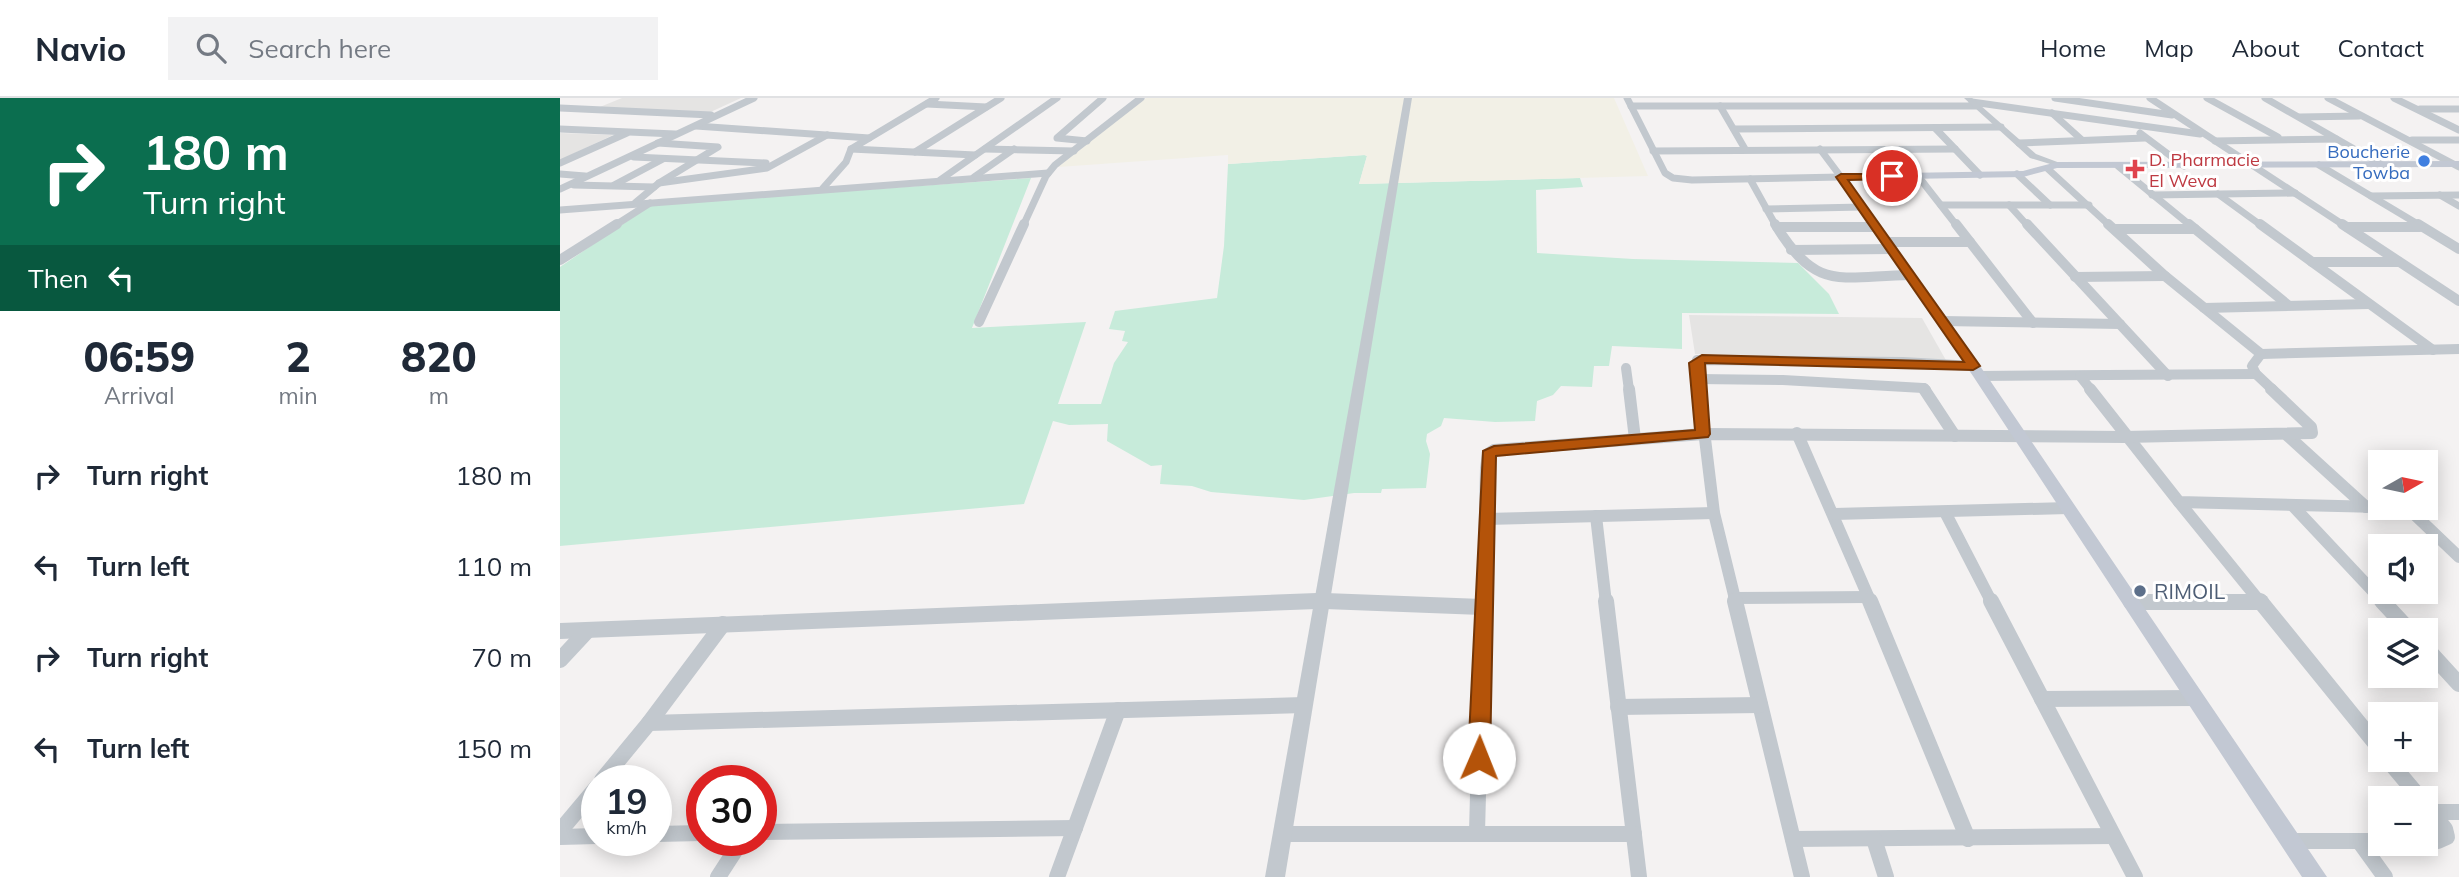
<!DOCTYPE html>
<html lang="en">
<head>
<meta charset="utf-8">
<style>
	:root { --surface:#fff; --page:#f2f2f3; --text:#1f2937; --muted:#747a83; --line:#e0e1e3 }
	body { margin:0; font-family:Mulish,sans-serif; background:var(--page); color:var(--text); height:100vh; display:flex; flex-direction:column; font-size:26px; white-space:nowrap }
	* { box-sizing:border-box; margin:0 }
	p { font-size:23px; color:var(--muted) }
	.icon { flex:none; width:38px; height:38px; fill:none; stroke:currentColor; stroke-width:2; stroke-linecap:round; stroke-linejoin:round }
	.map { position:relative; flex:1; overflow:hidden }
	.drawer { display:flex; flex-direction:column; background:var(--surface); width:560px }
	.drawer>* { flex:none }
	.hud { background:#0b6e4f; color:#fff; overflow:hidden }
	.needle { width:46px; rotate:81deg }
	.tools { position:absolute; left:1808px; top:352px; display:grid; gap:14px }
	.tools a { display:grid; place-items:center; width:70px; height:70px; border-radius:0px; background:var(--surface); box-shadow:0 4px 18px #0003; font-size:35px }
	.speed { position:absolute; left:21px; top:667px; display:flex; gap:14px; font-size:35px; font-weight:700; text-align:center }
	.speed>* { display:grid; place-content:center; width:91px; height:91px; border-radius:50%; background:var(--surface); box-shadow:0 4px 18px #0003; line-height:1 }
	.speed small { font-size:18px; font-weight:400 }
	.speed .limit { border:10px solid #d22; background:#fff; color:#111 }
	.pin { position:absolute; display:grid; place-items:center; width:60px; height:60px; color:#fff; margin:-30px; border:4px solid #fff; border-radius:50%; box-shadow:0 2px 7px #0007 }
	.me { position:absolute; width:77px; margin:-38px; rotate:1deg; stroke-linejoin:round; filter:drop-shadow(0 0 5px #0008) }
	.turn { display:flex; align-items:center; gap:24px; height:147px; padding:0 28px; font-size:32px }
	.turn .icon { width:91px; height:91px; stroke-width:2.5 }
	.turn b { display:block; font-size:49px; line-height:60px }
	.then { display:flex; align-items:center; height:66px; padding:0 28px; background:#0003; gap:14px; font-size:26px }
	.eta { display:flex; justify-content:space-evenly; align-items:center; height:119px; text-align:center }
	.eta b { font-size:42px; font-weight:800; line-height:49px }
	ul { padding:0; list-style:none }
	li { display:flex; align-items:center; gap:21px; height:91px; padding:0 28px }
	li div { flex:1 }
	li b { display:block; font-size:26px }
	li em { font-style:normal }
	header { display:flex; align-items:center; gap:42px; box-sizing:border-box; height:98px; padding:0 35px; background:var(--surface); border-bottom:2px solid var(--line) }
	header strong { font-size:33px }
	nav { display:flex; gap:38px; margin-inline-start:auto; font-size:24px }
	.search { width:490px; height:63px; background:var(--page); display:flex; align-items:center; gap:18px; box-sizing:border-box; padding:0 24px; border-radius:0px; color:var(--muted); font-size:26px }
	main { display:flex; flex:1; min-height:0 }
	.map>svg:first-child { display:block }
	.education { fill:#e5e4e3 }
	.green { fill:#c7ebda }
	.sand { fill:#f2f0e6 }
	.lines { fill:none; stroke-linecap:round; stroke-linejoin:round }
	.minor-far3 { stroke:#c2c8ce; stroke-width:7 }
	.minor-far2 { stroke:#c2c8ce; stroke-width:10 }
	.minor-far1 { stroke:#c2c8ce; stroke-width:12 }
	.minor { stroke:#c2c8ce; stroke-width:16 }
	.tertiary { fill:#c2c8ce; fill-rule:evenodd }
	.secondary { fill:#c2c8d3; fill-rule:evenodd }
	.route { fill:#b45309; stroke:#753606; stroke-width:2 }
	.shop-dot { fill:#3f7fe0; stroke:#fff; stroke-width:2.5 }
	.health-dot { fill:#e0444e; stroke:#fff; stroke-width:2.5 }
	.service-dot { fill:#5c6f8a; stroke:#fff; stroke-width:2.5 }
	.labels { text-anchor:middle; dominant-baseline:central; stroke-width:6; stroke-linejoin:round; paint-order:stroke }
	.far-shop-label { font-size:18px; fill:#366cbe; stroke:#fff; text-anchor:end }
	.far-health-label { font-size:18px; fill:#be3a42; stroke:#fff; text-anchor:start }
	.service-label { font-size:21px; fill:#4e5e75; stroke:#fff; text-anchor:start }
</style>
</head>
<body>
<header>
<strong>Navio</strong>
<div class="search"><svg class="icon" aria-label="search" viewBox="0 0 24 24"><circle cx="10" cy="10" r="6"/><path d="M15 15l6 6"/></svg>Search here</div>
<nav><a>Home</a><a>Map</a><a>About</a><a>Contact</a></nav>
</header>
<main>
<section class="drawer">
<div class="hud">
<div class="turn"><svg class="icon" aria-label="right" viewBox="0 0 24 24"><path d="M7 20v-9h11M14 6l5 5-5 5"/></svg><div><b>180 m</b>Turn right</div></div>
<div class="then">Then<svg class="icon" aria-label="left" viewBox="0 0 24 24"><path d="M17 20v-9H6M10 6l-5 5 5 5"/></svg></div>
</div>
<div class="eta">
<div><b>06:59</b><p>Arrival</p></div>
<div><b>2</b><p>min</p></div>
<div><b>820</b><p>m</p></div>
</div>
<ul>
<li><svg class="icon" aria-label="right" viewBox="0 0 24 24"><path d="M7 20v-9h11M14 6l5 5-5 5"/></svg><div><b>Turn right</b></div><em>180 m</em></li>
<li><svg class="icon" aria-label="left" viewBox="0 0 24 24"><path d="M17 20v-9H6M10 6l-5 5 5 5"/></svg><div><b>Turn left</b></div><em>110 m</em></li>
<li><svg class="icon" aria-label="right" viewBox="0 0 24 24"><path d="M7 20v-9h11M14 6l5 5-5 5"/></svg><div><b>Turn right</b></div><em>70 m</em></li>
<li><svg class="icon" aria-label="left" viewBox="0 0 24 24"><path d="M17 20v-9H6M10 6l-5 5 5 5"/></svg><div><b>Turn left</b></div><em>150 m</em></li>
</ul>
</section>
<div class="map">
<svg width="1899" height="779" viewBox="0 0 1899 779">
	<rect width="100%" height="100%" fill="#f4f2f2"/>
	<!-- education -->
	<g class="education">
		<polygon points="62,0 181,0 144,17 35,11"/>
		<polygon points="0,35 53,37 0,62"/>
		<polygon points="1129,217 1362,220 1387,264 1135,256"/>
	</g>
	<!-- green -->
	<polygon class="green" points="805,57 807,58 799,86 1020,80 1023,89 976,92 977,155 1073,161 1238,165 1269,196 1279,216 1122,215 1122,251 1052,248 1049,268 1034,268 1032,289 1001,288 993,297 977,303 975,323 935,324 884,320 881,328 867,336 866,343 870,356 866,390 822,391 821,395 794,395 744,402 651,394 632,388 600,386 602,367 591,368 547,343 548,326 509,327 493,323 464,406 0,448 0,169 91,107 471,80 412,230 526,224 498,306 541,306 554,265 568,244 562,243 565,233 549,231 555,213 657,200 664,148 668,66"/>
	<!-- sand -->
	<polygon class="sand" points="586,0 1054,0 1088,78 799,86 807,58 804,57 668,66 668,57 498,69"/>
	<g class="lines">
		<!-- minor-far3 -->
		<g class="minor-far3">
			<polyline points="1067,0 1105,75 1113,80 1132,82 1281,79"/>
			<polyline points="1495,0 1612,17"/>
			<polyline points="1590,0 1785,128"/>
			<polyline points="1647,0 1718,39"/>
			<polyline points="1705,0 1822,67"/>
			<polyline points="1768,0 1899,69"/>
			<polyline points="1834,0 1899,32"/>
			<polyline points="1412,4 1640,36"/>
			<polyline points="367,6 426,9"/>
			<polyline points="1071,8 1416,8"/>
			<polyline points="1160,8 1185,51"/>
			<polyline points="0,10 151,17"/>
			<polyline points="1860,11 1899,11"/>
			<polyline points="1492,15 1522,42"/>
			<polyline points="1740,19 1799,18"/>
			<polyline points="136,28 309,40"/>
			<polyline points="1375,30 1420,77"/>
			<polyline points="0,31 115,36"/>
			<polyline points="1174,31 1441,29"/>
			<polyline points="1580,35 1624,68"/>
			<polyline points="1852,42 1899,42"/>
			<polyline points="527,43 497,40 543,0"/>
			<polyline points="1655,43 1776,41"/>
			<polyline points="1459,45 1585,40"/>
			<polyline points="291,51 415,57"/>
			<polyline points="425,51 514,53"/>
			<polyline points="1260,51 1281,79"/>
			<polyline points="1093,53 1395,51"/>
			<polyline points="355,54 441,0"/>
			<polyline points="74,59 206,65"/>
			<polyline points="0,65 67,35"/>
			<polyline points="1759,67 1861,128"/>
			<polyline points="1558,68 1631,128"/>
			<polyline points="1488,71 1550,128"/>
			<polyline points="0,76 25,78"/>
			<polyline points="1457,76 1490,107"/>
			<polyline points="1358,78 1397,128"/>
			<polyline points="414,79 454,51"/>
			<polyline points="1190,81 1216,128"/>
			<polyline points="380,82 497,0"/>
			<polyline points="99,85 207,70 267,37"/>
			<polyline points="14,87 94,89"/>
			<polyline points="54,87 103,61"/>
			<polyline points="263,90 286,64 291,51 376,0"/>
			<polyline points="0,91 194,0"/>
			<polyline points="1658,96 1702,128"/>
			<polyline points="1592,97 1735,95"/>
			<polyline points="1880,97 1899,108"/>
			<polyline points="1811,98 1899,97"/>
			<polyline points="75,105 99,85 158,49 98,45"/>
			<polyline points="1381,107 1529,107"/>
			<polyline points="1449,107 1468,128"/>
			<polyline points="1206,111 1303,109"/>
			<polyline points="0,112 488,75"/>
			<polyline points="54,128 90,105"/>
			<polyline points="463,128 486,78 495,67 581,0"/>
		</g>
		<!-- minor-far2 -->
		<g class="minor-far2">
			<path d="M1215 126C1257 195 1279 178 1350 177"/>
			<polyline points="1396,126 1473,225"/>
			<polyline points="1467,126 1608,278"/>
			<polyline points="1548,126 1605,178 1701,256 1899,251"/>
			<polyline points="1629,126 1728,207"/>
			<polyline points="1700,126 1873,252"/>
			<polyline points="1782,126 1899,203"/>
			<polyline points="1858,126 1899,151"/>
			<polyline points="1217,129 1316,129"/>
			<polyline points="1787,129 1860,129"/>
			<polyline points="1555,131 1635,131"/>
			<polyline points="1327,144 1410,144"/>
			<polyline points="1231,152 1332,151"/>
			<polyline points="0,162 57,126"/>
			<polyline points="1752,164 1839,164"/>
			<polyline points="1515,179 1605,178"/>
			<polyline points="1644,210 1809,206"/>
			<polyline points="1382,223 1560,226"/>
			<polyline points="419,224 464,126"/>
			<polyline points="1701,256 1692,268 1696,276 1713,292"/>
			<polyline points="1066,270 1069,292"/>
			<polyline points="1420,278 1696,276"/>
			<polyline points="1520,278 1531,292"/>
			<polyline points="1138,281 1223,282 1363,290 1366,292"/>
			<polyline points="1139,292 1137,262 1343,264 1413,268"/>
		</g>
		<!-- minor-far1 -->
		<g class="minor-far1">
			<polyline points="1069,291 1075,341"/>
			<polyline points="1139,291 1154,415 1176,505"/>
			<polyline points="1364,291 1395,338"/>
			<polyline points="1530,291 1619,404 1820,409"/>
			<polyline points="1237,335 1311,505"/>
			<polyline points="1728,338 1806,409"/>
			<polyline points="1619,404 1701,505"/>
			<polyline points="1732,407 1824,505"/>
			<polyline points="1839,410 1854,416 1899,459"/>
			<polyline points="1385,414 1432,505"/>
			<polyline points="1274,416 1508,410"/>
			<polyline points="1036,418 1046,505"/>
			<polyline points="926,421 1154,415"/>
			<polyline points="1174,500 1307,499"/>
			<polyline points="1571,504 1701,504"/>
			<polyline points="713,505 812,505"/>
			<polyline points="923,505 926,370 928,356 934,352 1143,336 1565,339 1752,335 1751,329 1711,291"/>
		</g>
		<!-- minor -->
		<g class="minor">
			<polyline points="765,503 922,509"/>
			<polyline points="1046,503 1079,779"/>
			<polyline points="1175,503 1242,779"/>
			<polyline points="1310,503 1408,741"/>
			<polyline points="1431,503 1575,779"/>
			<polyline points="1700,503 1820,651"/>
			<polyline points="1822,503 1849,532"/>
			<polyline points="1571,504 1701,504"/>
			<polyline points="0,533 757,503"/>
			<polyline points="1866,550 1899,586"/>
			<polyline points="0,562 27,533"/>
			<polyline points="1482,601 1635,600"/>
			<polyline points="1058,609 1200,607"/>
			<polyline points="89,625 744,607"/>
			<polyline points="1828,662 1860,700"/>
			<polyline points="42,682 89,625 163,526"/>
			<polyline points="1866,707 1885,731 1887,739 1878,743 1866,743"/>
			<polyline points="1871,714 1899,714"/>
			<polyline points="0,733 37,689"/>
			<polyline points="201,734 515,730"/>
			<polyline points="917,735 923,503"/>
			<polyline points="96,736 142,735"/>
			<polyline points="722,736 1074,736"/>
			<polyline points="0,739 37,738"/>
			<polyline points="1233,741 1553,738"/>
			<polyline points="1314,741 1326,779"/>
			<polyline points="1731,743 1820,743"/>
			<polyline points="1799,743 1825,779"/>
			<polyline points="158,779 182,742"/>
			<polyline points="497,779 558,612"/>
		</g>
		<!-- tertiary -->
		<g class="tertiary">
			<polygon points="844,0 852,0 725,779 705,779"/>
			<polygon points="1404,0 1412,0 1476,56 1500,65 1500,69 1470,60"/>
		</g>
		<!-- secondary -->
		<polygon class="secondary" points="1899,63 1899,69 1497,70 1463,79 1288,82 1427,278 1767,779 1742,779 1413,278 1276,79 1281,76 1463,73 1497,64"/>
	</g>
	<!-- route -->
	<polygon class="route" points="1281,76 1336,76 1337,78 1332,81 1288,82 1420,268 1413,272 1145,265 1150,336 1148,339 936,358 930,660 926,666 919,668 911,666 908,660 923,353 934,348 1135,332 1129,265 1142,257 1404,264 1276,79"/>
	<!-- markers -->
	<circle class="shop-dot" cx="1864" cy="63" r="7"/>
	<path class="health-dot" d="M1571.5 60.5h7v7h7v7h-7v7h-7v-7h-7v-7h7z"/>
	<circle class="service-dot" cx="1580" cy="493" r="7"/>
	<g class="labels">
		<!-- far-shop labels -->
		<g class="far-shop-label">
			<text x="1850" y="53">Boucherie<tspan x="1850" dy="21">Towba</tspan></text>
		</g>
		<!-- far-health labels -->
		<g class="far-health-label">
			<text x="1589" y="61">D. Pharmacie<tspan x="1589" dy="21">El Weva</tspan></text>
		</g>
		<!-- service labels -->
		<g class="service-label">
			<text x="1594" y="493">RIMOIL</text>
		</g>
	</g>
</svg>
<div class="tools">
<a><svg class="needle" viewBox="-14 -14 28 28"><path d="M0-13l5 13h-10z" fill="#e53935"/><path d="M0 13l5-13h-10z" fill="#747a83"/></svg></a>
<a><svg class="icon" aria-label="sound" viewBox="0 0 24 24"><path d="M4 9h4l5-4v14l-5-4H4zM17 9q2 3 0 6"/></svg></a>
<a><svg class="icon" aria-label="layers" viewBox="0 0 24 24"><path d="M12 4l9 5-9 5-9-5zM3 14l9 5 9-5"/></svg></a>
<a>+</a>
<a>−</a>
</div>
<div class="speed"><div>19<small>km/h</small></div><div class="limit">30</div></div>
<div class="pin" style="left:1332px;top:78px;background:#d93025"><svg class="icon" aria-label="arrive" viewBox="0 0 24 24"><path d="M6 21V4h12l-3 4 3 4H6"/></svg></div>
<svg class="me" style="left:919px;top:660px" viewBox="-20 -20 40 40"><circle r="19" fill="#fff"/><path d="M0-13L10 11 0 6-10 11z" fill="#b45309"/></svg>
</div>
</main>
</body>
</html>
